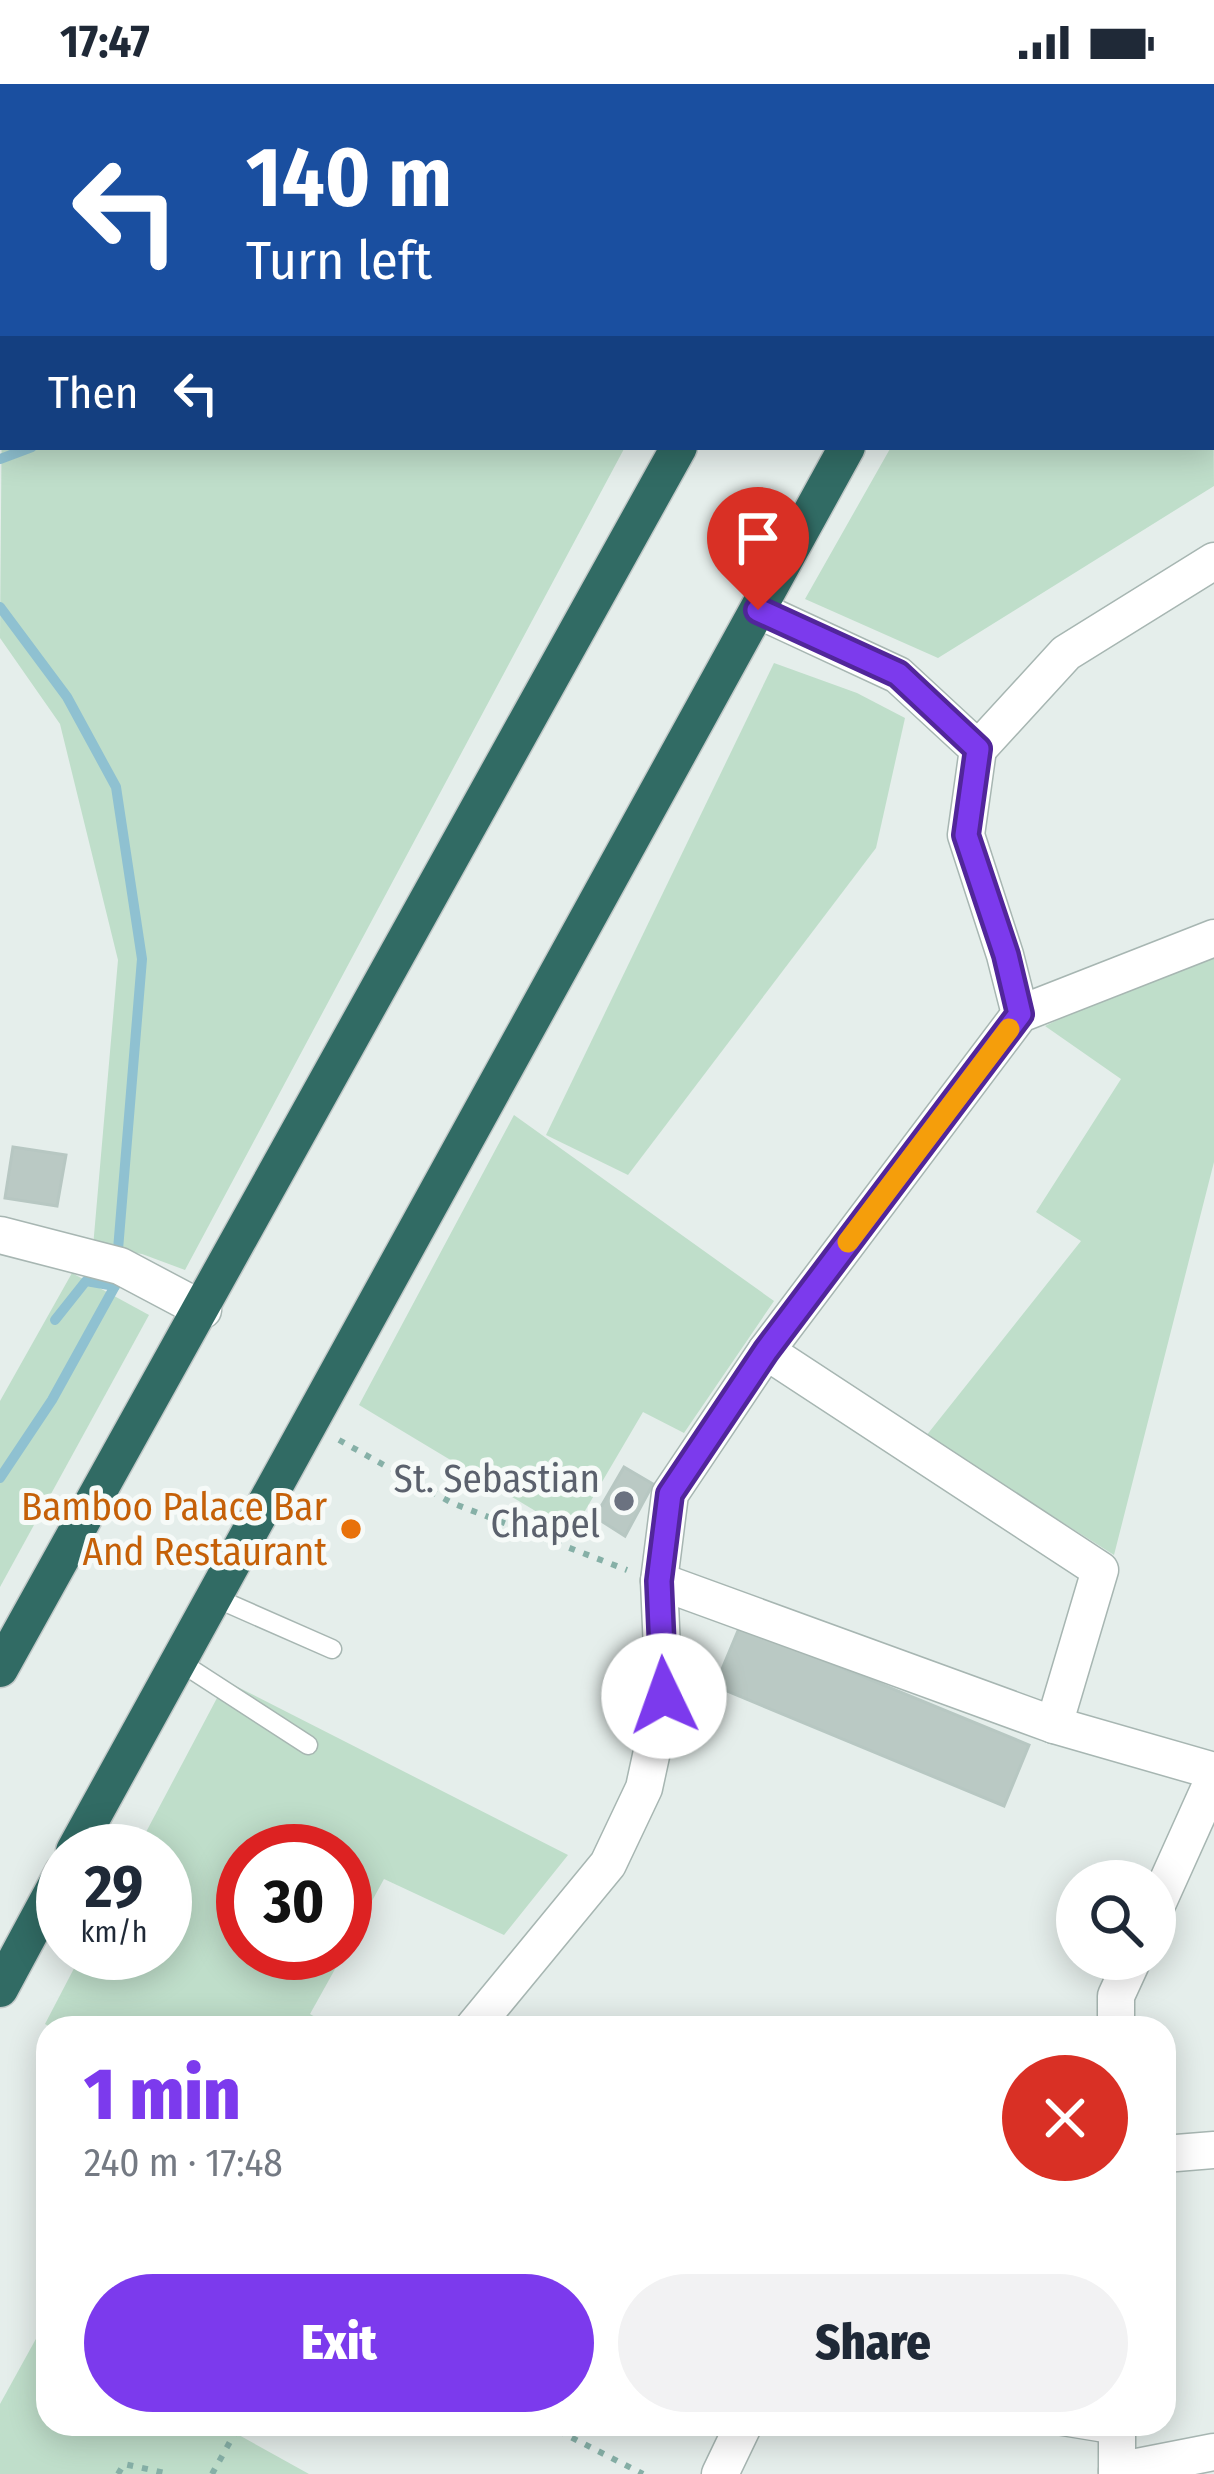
<!DOCTYPE html>
<html lang="en">
<head>
<meta charset="utf-8">
<style>
	:root { --surface:#fff; --page:#f2f2f3; --text:#1f2937; --muted:#747a83; --accent:#7c3aed }
	body { margin:0; font-family:"Fira Sans Condensed",sans-serif; background:var(--page); color:var(--text); height:100vh; display:flex; flex-direction:column; font-size:45px; white-space:nowrap }
	* { box-sizing:border-box; margin:0 }
	p { font-size:39px; color:var(--muted) }
	.icon { flex:none; width:66px; height:66px; fill:none; stroke:currentColor; stroke-width:2; stroke-linecap:round; stroke-linejoin:round }
	.map { position:relative; flex:1; overflow:hidden }
	.panel { position:absolute; left:36px; top:1932px; width:1140px; height:420px; display:flex; flex-direction:column; background:var(--surface); border-radius:36px; box-shadow:0 6px 30px #0003 }
	.panel>* { flex:none }
	.hud { position:absolute; left:0px; top:0px; width:1215px; height:366px; box-shadow:0 6px 30px #0003; background:#1a4fa0; color:#fff; overflow:hidden }
	.tools { position:absolute; left:1056px; top:1776px; display:grid; gap:24px }
	.tools a { display:grid; place-items:center; width:120px; height:120px; border-radius:50%; background:var(--surface); box-shadow:0 6px 30px #0003; font-size:60px }
	.speed { position:absolute; left:36px; top:1740px; display:flex; gap:24px; font-size:60px; font-weight:700; text-align:center }
	.speed>* { display:grid; place-content:center; width:156px; height:156px; border-radius:50%; background:var(--surface); box-shadow:0 6px 30px #0003; line-height:1 }
	.speed small { font-size:30px; font-weight:400 }
	.speed .limit { border:18px solid #d22; background:#fff; color:#111 }
	.pin { position:absolute; display:grid; place-items:center; width:102px; height:102px; color:#fff; margin:-123px -51px; border-radius:50% 50% 50% 0; rotate:-45deg; box-shadow:0 0 12px #0007 }
	.pin .icon { rotate:45deg }
	.me { position:absolute; width:132px; margin:-66px; rotate:357deg; stroke-linejoin:round; filter:drop-shadow(0 0 9px #0008) }
	.turn { display:flex; align-items:center; gap:42px; height:252px; padding:0 48px; font-size:54px }
	.turn .icon { width:156px; height:156px; stroke-width:2.5 }
	.turn b { display:block; font-size:84px; line-height:102px }
	.then { display:flex; align-items:center; height:114px; padding:0 48px; background:#0003; gap:24px; font-size:45px }
	.round { display:grid; place-items:center; flex:none; width:126px; height:126px; border-radius:63px; background:var(--page) }
	.overview { display:flex; align-items:center; justify-content:space-between; height:204px; padding:0 48px }
	h1 { font-size:72px; font-weight:800; line-height:90px; color:var(--accent) }
	.cta { display:flex; gap:24px; margin-top:auto; padding:24px 48px }
	.cta a { flex:1; height:138px; border-radius:72px; background:var(--accent); color:#fff; font-size:48px; font-weight:800; line-height:138px; text-align:center }
	.cta a+a { background:var(--page); color:var(--text) }
	.status { display:flex; justify-content:space-between; align-items:center; height:84px; padding:0 60px; background:var(--surface); direction:ltr }
	.status svg { height:33px; fill:currentColor }
	.map>svg:first-child { display:block }
	.green { fill:#bfdeca }
	.lines { fill:none; stroke-linecap:round; stroke-linejoin:round }
	.stream { stroke:#8fc1d1; stroke-width:10 }
	.building { fill:#bac9c4; stroke:#b7c7c2; stroke-width:3 }
	.lane-casing { stroke:#a7b6b2; stroke-width:21 }
	.street-casing { stroke:#a7b6b2; stroke-width:39 }
	.secondary-casing { stroke:#a3b9b3; stroke-width:39 }
	.highway-casing { stroke:#c2c9c8; stroke-width:39 }
	.path { stroke:#86b0a7; stroke-width:6; stroke-dasharray:6 9; stroke-linecap:butt }
	.lane { stroke:#fff; stroke-width:18 }
	.street { stroke:#fff; stroke-width:36 }
	.secondary { stroke:#fff; stroke-width:36 }
	.highway { stroke:#316b64; stroke-width:36 }
	.route-casing { stroke:#51269a; stroke-width:30 }
	.route { stroke:#7c3aed; stroke-width:21 }
	.slow { stroke:#f59e0b; stroke-width:21 }
	.worship-dot { fill:#6b7280; stroke:#f6faf8; stroke-width:4.5 }
	.food-dot { fill:#e8710a; stroke:#f6faf8; stroke-width:4.5 }
	.labels { text-anchor:middle; dominant-baseline:central; stroke-width:10; stroke-linejoin:round; paint-order:stroke }
	.worship-label { font-size:39px; fill:#5b616d; stroke:#f6faf8; text-anchor:end }
	.food-label { font-size:39px; fill:#c56008; stroke:#f6faf8; text-anchor:end }
</style>
</head>
<body>
<div class="status"><b>17:47</b><svg viewBox="0 0 49 12"><path d="M0 12V9h3v3zM5 12V6h3v6zM10 12V3h3v9zM15 12V0h3v12zM26 1h20v11H26zM47 4h2v5h-2z"/></svg></div>
<div class="map">
<svg width="1214" height="2390" viewBox="0 0 1214 2390">
	<rect width="100%" height="100%" fill="#e5eeeb"/>
	<!-- green -->
	<g class="green">
		<polygon points="3,183 3,363 625,363 185,1186 142,1170 93,1163 118,876 60,640 0,554"/>
		<polygon points="1212,221 1214,402 938,574 805,515 891,363 1212,363"/>
		<polygon points="774,579 857,609 905,634 876,764 628,1091 546,1051"/>
		<polygon points="1214,860 1214,1078 1114,1471 926,1352 1081,1157 1036,1128 1121,995 1045,942"/>
		<polygon points="514,1031 774,1217 684,1349 643,1328 572,1449 359,1321"/>
		<polygon points="72,1189 149,1231 0,1503 0,1317"/>
		<polygon points="226,1597 568,1771 504,1851 384,1795 345,1866 345,1767 243,1767 243,1869 344,1869 310,1930 334,1944 52,1944 45,1940 82,1869 165,1869 165,1767 136,1767"/>
		<polygon points="48,2233 48,2340 219,2340 309,2390 0,2390 0,2320"/>
	</g>
	<g class="lines">
		<!-- stream -->
		<g class="stream">
			<polyline points="677,0 677,3"/>
			<polyline points="0,375 32,363"/>
			<polyline points="0,523 67,613 116,703 142,875 115,1202 52,1316 0,1394"/>
			<polyline points="55,1236 86,1197 115,1202"/>
		</g>
	</g>
	<!-- building -->
	<g class="building">
		<polygon points="13,1063 66,1071 57,1122 5,1114"/>
		<polygon points="624,1383 653,1400 625,1452 595,1433"/>
		<polygon points="740,1542 1029,1661 1004,1722 715,1602"/>
	</g>
	<g class="lines">
		<!-- lane casing -->
		<g class="lane-casing">
			<g id="lane">
				<polyline points="216,1514 332,1565"/>
				<polyline points="177,1576 308,1661"/>
				<polyline points="1050,2340 1117,2351"/>
			</g>
		</g>
		<!-- street casing -->
		<g class="street-casing">
			<g id="street">
				<polyline points="123,0 126,3"/>
				<polyline points="189,3 213,0"/>
				<polyline points="0,140 3,137"/>
				<polyline points="758,526 898,591 978,665 966,751 1005,871 1020,930"/>
				<polyline points="978,665 1066,569 1214,477"/>
				<polyline points="0,1151 120,1182 203,1226"/>
				<polyline points="766,1267 1100,1486 1054,1641"/>
				<polyline points="659,1497 1054,1641 1214,1687"/>
				<polyline points="1155,1825 1214,1694"/>
				<polyline points="473,1944 608,1780 644,1704 664,1612 659,1497 670,1410 766,1267 1020,930 1214,854"/>
				<polyline points="1116,1944 1116,1912 1133,1875"/>
				<polyline points="1164,2070 1214,2066"/>
				<polyline points="1117,2340 1117,2390"/>
				<polyline points="1117,2387 1214,2368"/>
				<polyline points="720,2390 744,2340"/>
			</g>
		</g>
		<!-- secondary casing -->
		<g class="secondary-casing">
			<polyline id="secondary" points="1047,3 1049,0"/>
		</g>
		<!-- highway casing -->
		<g class="highway-casing">
			<g id="highway">
				<polyline points="878,3 880,0"/>
				<polyline points="999,3 1000,0"/>
				<polyline points="0,1585 679,363"/>
				<polyline points="74,1767 847,363"/>
				<polyline points="0,1905 63,1788"/>
			</g>
		</g>
		<!-- path -->
		<g class="path">
			<polyline points="339,1356 452,1419 627,1486"/>
			<polyline points="545,2340 643,2390"/>
			<polyline points="118,2390 124,2380 170,2390"/>
			<polyline points="212,2390 240,2340"/>
		</g>
		<!-- lane -->
		<use href="#lane" class="lane"/>
		<!-- street -->
		<use href="#street" class="street"/>
		<!-- secondary -->
		<use href="#secondary" class="secondary"/>
		<!-- highway -->
		<use href="#highway" class="highway"/>
	</g>
	<g class="lines">
		<!-- route casing -->
		<g class="route-casing">
			<polyline id="route" points="664,1612 659,1497 670,1410 766,1267 1020,930 1006,871 966,751 978,665 898,590 758,526"/>
		</g>
		<!-- route -->
		<use href="#route" class="route"/>
		<!-- slow -->
		<polyline class="slow" points="848,1158 1009,945"/>
	</g>
	<!-- markers -->
	<circle class="worship-dot" cx="624" cy="1417" r="12"/>
	<circle class="food-dot" cx="351" cy="1445" r="12"/>
	<g class="labels">
		<!-- worship labels -->
		<g class="worship-label">
			<text x="600" y="1395">St. Sebastian<tspan x="600" dy="45">Chapel</tspan></text>
		</g>
		<!-- food labels -->
		<g class="food-label">
			<text x="327" y="1423">Bamboo Palace Bar<tspan x="327" dy="45">And Restaurant</tspan></text>
		</g>
	</g>
</svg>
<div class="tools">
<a><svg class="icon" aria-label="search" viewBox="0 0 24 24"><circle cx="10" cy="10" r="6"/><path d="M15 15l6 6"/></svg></a>
</div>
<div class="speed"><div>29<small>km/h</small></div><div class="limit">30</div></div>
<div class="pin" style="left:758px;top:526px;background:#d93025"><svg class="icon" aria-label="arrive" viewBox="0 0 24 24"><path d="M6 21V4h12l-3 4 3 4H6"/></svg></div>
<svg class="me" style="left:664px;top:1612px" viewBox="-20 -20 40 40"><circle r="19" fill="#fff"/><path d="M0-13L10 11 0 6-10 11z" fill="#7c3aed"/></svg>
<div class="hud">
<div class="turn"><svg class="icon" aria-label="left" viewBox="0 0 24 24"><path d="M17 20v-9H6M10 6l-5 5 5 5"/></svg><div><b>140 m</b>Turn left</div></div>
<div class="then">Then<svg class="icon" aria-label="left" viewBox="0 0 24 24"><path d="M17 20v-9H6M10 6l-5 5 5 5"/></svg></div>
</div>
<section class="panel">
<div class="overview"><div><h1>1 min</h1><p>240 m · 17:48</p></div><a class="round" style="background:#d93025;color:#fff"><svg class="icon" aria-label="close" viewBox="0 0 24 24"><path d="M6 6l12 12M18 6L6 18"/></svg></a></div>
<div class="cta"><a>Exit</a><a>Share</a></div>
</section>
</div>
</body>
</html>
